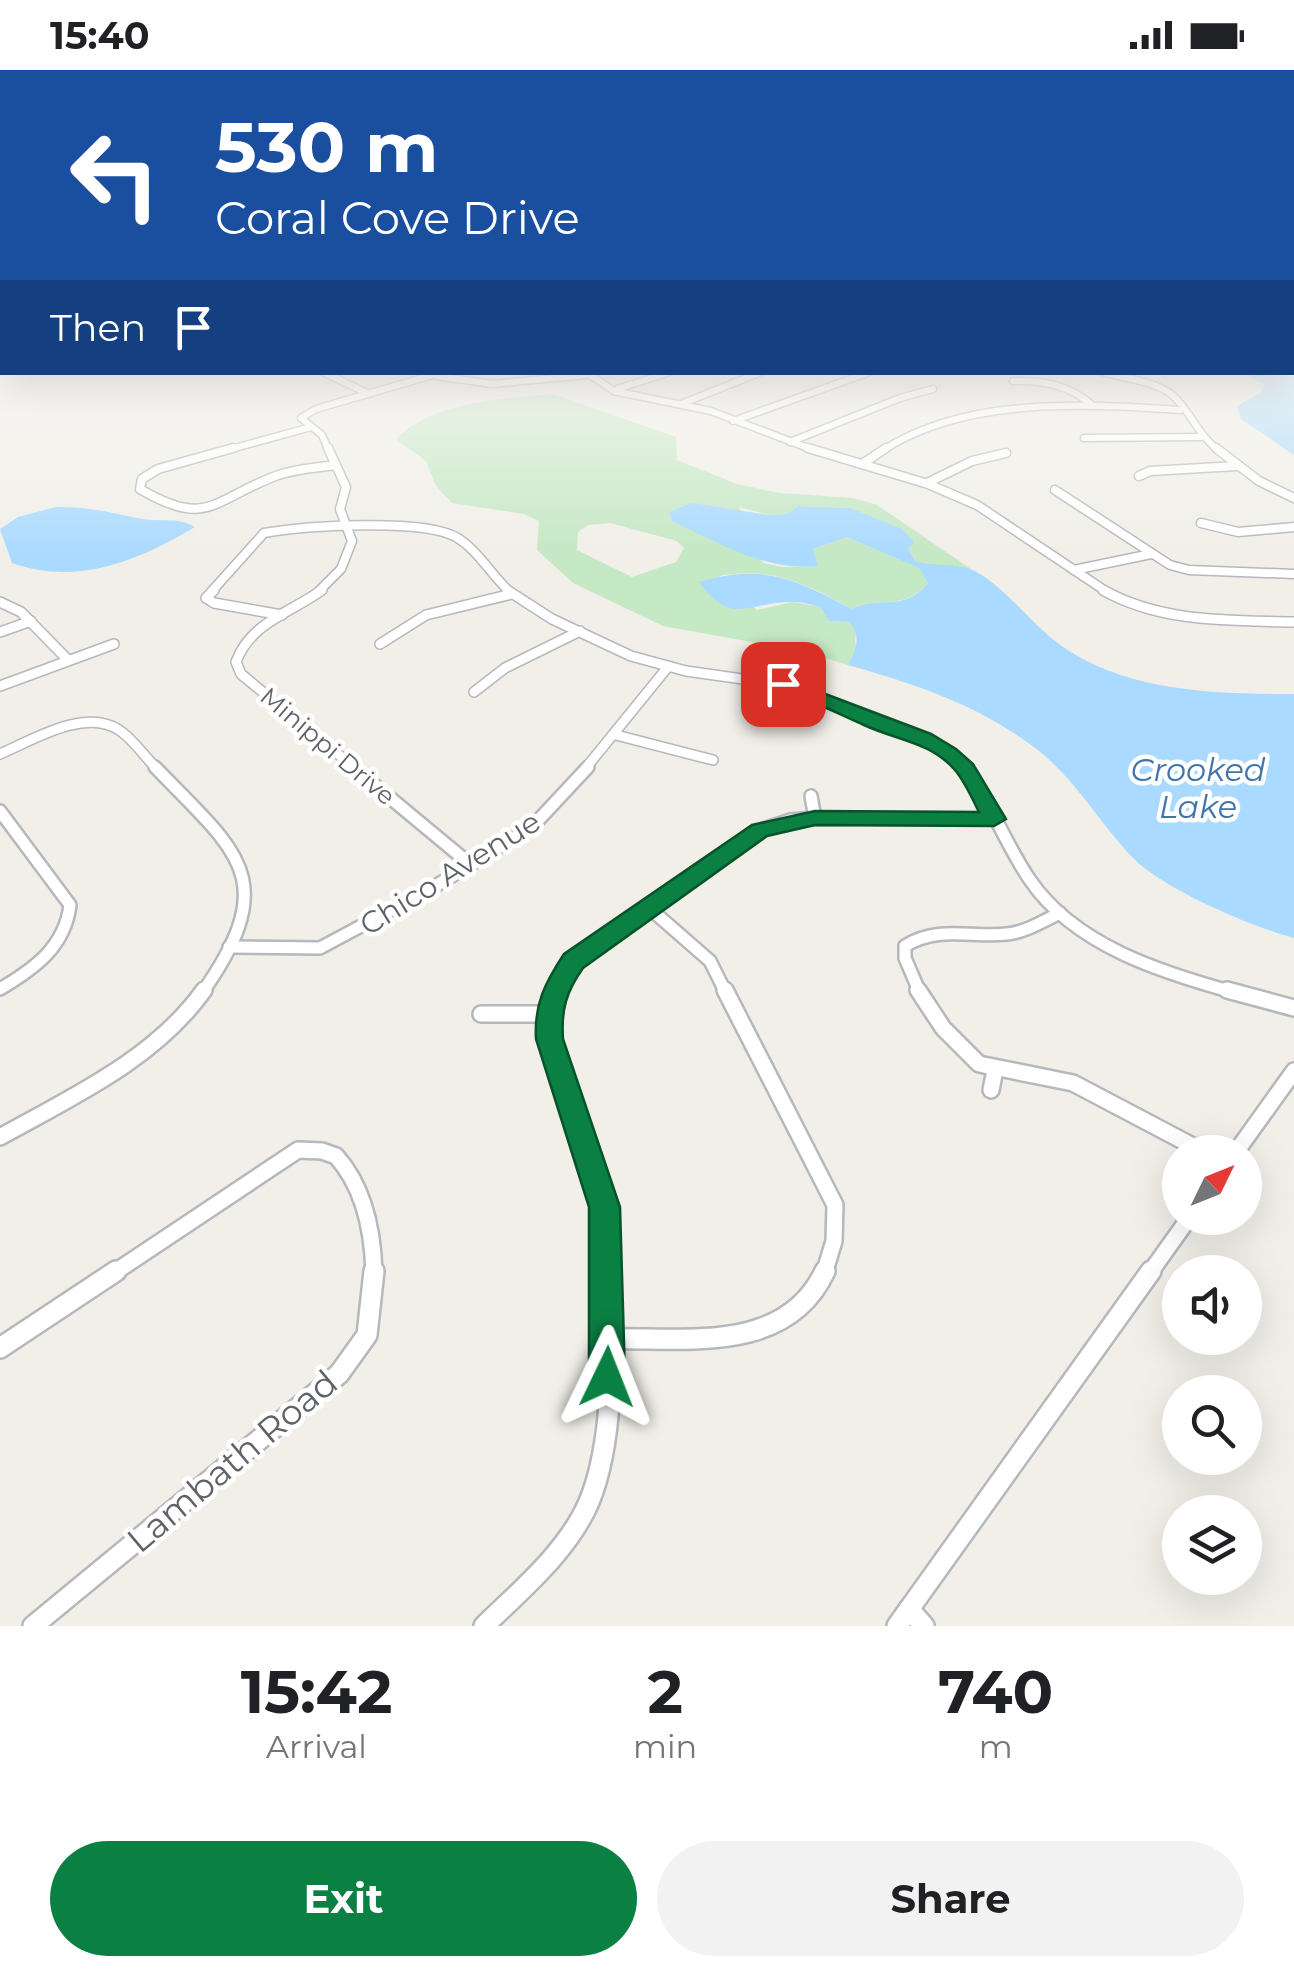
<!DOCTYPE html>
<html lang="en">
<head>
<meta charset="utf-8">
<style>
	:root { --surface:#fff; --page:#f2f2f2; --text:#202124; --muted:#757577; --accent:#0b8043 }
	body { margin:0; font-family:Montserrat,sans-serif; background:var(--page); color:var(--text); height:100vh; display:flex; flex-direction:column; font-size:38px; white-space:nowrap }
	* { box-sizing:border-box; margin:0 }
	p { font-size:32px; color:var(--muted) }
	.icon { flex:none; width:55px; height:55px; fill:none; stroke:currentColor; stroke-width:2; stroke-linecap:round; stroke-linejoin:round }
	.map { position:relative; height:1556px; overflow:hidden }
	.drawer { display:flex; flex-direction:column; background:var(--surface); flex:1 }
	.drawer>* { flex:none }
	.guide { position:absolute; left:0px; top:0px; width:1295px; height:305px; box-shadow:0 10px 40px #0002; background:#1a4fa0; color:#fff; overflow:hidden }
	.needle { width:65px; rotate:47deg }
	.buttons { position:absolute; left:1162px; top:1065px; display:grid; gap:20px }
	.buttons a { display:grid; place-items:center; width:100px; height:100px; border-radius:50%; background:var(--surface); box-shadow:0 10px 40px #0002; font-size:50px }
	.pin { position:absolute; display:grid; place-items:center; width:85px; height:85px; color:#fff; margin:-42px; border-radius:20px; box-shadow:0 5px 15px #0006 }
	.me { position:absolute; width:110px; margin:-55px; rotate:2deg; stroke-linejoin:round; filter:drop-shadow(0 0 8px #0008) }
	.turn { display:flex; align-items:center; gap:35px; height:210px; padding:0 50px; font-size:45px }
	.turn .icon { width:130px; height:130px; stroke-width:2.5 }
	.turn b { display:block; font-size:70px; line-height:85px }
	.then { display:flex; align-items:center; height:95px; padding:0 50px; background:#0003; gap:20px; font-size:38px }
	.eta { display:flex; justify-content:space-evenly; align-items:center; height:170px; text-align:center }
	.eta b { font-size:60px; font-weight:700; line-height:70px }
	.cta { display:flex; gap:20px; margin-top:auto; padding:20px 50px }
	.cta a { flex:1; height:115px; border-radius:60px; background:var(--accent); color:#fff; font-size:40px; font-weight:700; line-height:115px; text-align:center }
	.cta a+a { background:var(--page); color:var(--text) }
	.status { display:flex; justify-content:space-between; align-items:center; height:70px; padding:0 50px; background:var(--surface); direction:ltr }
	.status svg { height:28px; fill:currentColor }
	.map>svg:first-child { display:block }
	.green { fill:#c5e8c5; fill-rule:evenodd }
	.water { fill:#aadaff }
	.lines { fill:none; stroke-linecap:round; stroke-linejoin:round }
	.street-far5-casing { stroke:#b5b8bc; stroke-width:9 }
	.street-far4-casing { stroke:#b5b8bc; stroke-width:11 }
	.street-far3-casing { stroke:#b5b8bc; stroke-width:12 }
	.street-far2-casing { stroke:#b5b8bc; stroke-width:16 }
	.street-far1-casing { stroke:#b5b8bc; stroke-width:20 }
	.street-casing { stroke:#b5b8bc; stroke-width:24 }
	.secondary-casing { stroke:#b6babf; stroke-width:5 }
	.street-far5 { stroke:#fff; stroke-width:6 }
	.street-far4 { stroke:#fff; stroke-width:8 }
	.street-far3 { stroke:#fff; stroke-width:9 }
	.street-far2 { stroke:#fff; stroke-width:11 }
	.street-far1 { stroke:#fff; stroke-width:15 }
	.street { stroke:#fff; stroke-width:19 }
	.secondary { fill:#fff; fill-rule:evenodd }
	.route { fill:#0b8043; stroke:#07532c; stroke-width:2.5 }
	.labels { text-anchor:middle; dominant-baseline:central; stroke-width:9; stroke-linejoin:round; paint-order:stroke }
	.far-street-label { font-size:25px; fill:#5f6368; stroke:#fff }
	.street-label { font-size:30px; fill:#5f6368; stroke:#fff }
	.water-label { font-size:32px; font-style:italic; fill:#4174aa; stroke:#fff }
	.near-street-label { font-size:35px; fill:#5f6368; stroke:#fff }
</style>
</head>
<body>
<div class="status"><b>15:40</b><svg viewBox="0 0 49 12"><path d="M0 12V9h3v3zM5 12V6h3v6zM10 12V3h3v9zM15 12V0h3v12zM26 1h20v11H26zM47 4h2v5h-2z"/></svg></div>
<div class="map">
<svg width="1294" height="1556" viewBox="0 0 1294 1556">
	<rect width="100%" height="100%" fill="#f1efe8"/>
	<!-- green -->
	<path class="green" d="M553 324 676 367 677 390 737 414 779 423 853 428 877 435 971 499 934 497 915 491 908 478 850 438 798 436 787 444 769 445 739 437 763 493 782 497 817 496 813 479 847 467 920 498 928 513C902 543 880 524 852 539 807 514 772 496 719 506L757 540 793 532 820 537 829 551 849 552 856 560 855 573 858 577 848 595 806 582 663 556 573 513 537 480 539 451 524 444 452 433 436 416 426 391 396 369C433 331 504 329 553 324ZM610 453 677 471 684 478 676 492 632 507 577 480 578 462 588 455Z"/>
	<!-- water -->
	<g class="water">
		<polygon points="1258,303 1294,306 1294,385 1241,349 1237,336 1261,322 1265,315 1249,306"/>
		<path d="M692 433 769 445 787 444 798 436 850 438 902 459 914 472 908 478 915 491C934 497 959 493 975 501 1005 518 1025 546 1050 567 1117 622 1212 624 1294 624V868C1250 856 1162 819 1131 786 1098 751 1075 708 1035 678 979 635 915 614 848 595 856 580 862 566 849 552L829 551 820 537C812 535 803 532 795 532 751 530 732 559 699 512 764 493 795 509 852 539 880 524 902 544 928 513L919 498 847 467 813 479 818 496C763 501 720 473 672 451L669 442Z"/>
		<path d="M56 437C86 436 112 443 142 449 161 452 179 447 195 457 138 491 77 516 12 493L0 459 18 447Z"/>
	</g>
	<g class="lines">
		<!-- street-far5 casing -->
		<g class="street-far5-casing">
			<g id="street-far5">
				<polyline points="323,302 369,324"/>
				<polyline points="586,302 614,321 711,341 816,381"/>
				<path d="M1102 302C1122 308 1156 311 1172 325 1191 341 1196 363 1219 381"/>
				<polyline points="436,306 493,314 586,305"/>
				<path d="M1013 311C1043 310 1070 315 1093 336"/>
				<polyline points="617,319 670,302"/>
				<polyline points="681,334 761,302"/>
				<polyline points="733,351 870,302"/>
				<polyline points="1084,368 1201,367"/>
				<polyline points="790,372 900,328 933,319"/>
				<polyline points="224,381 311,357"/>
				<polyline points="329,381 322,365 301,348 316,339 443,302"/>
				<path d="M882 381C965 326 1085 334 1180 340"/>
			</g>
		</g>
		<!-- street-far4 casing -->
		<g class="street-far4-casing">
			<g id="street-far4">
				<path d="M233 378 158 399 142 409 140 419C206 458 212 431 273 407 293 399 315 398 336 395"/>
				<polyline points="808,378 928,414 977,435 1107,522"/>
				<polyline points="1216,378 1259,411 1294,428"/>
				<polyline points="862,394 886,378"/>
				<polyline points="1139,406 1150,401 1237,396"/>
				<polyline points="927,413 972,391 1006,383"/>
				<polyline points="1055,420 1170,495 1189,500 1294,504"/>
				<polyline points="1201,453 1238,462 1294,457"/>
				<polyline points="1074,500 1151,484"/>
				<path d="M211 522 264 463C305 456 421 448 456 467 478 480 491 505 510 522"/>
				<polyline points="318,522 341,499 352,471 340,439 346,417 328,378"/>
			</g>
		</g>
		<!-- street-far3 casing -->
		<g class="street-far3-casing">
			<g id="street-far3">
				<polyline points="214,520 206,528 214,533 282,545"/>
				<path d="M322 520C290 543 250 553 236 592L241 604 356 699"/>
				<polyline points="507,520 552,549 631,586 686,601 792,616 929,673 965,699"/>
				<path d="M1103 520C1161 553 1229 550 1294 552"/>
				<polyline points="0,532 21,542 68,590"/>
				<polyline points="0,562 31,551"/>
				<polyline points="380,574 426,545 512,524"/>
				<polyline points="0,616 114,574"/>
				<polyline points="474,622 505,598 580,561"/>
				<polyline points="616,665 713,690"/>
				<path d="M0 684C31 671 85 637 119 660 133 669 145 687 157 699"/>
				<polyline points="585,699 667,598"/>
			</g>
		</g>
		<!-- street-far2 casing -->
		<g class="street-far2-casing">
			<g id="street-far2">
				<path d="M155 697C237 782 283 808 202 923"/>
				<polyline points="353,697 471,795"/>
				<path d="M963 697C991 731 1005 774 1030 810 1075 876 1163 903 1236 923"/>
				<polyline points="811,726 815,748"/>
				<path d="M0 741 70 835C65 877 34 899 0 919"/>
				<polyline points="647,836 710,891 726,923"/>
				<polyline points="229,877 320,878 432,818 532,757 588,697"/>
				<polyline points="556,923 574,893 595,873 760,760 790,750 815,748 994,749"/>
				<path d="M920 923 905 888V876C938 855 971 868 1007 864 1026 862 1043 851 1060 843"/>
			</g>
		</g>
		<!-- street-far1 casing -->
		<g class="street-far1-casing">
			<g id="street-far1">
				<path d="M557 920C534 977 579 1043 594 1097 604 1132 608 1167 610 1204"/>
				<polyline points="725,920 835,1135 834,1171 824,1204"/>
				<polyline points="918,920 943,958 979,994 1073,1013 1204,1082"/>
				<polyline points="1227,920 1294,938"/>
				<polyline points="481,944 548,944"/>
				<polyline points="991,1020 995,1000"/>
				<path d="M0 1067C72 1027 155 989 204 920"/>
				<polyline points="1236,1082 1294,1001"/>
				<path d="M112 1204 298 1080 322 1081 336 1086C365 1118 373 1162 374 1204"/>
				<polyline points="1149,1204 1189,1148"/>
			</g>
		</g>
		<!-- street casing -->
		<g class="street-casing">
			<g id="street">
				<path d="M609 1269C685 1267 786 1285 825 1201"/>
				<polyline points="0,1278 116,1201"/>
				<polyline points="909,1539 924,1556"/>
				<polyline points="33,1556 339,1304 367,1265 374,1201"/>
				<path d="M484 1556C521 1520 568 1481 589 1432 616 1367 611 1271 610 1201"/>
				<polyline points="897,1556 1151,1201"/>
			</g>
		</g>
		<!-- secondary casing -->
		<g class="secondary-casing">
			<rect id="secondary" x="0" y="293" width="2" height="5"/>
		</g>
		<!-- street-far5 -->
		<use href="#street-far5" class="street-far5"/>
		<!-- street-far4 -->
		<use href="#street-far4" class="street-far4"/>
		<!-- street-far3 -->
		<use href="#street-far3" class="street-far3"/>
		<!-- street-far2 -->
		<use href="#street-far2" class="street-far2"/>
		<!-- street-far1 -->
		<use href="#street-far1" class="street-far1"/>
		<!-- street -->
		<use href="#street" class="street"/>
		<!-- secondary -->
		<use href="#secondary" class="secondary"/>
	</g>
	<!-- sky -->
	<linearGradient id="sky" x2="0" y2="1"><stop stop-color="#8fc3f1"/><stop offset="0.55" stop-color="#f9f8f5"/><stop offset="1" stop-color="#f9f8f5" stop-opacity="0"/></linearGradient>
	<rect width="1294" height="485" fill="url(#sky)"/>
	<!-- route -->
	<path class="route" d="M783 608 931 664 956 679 973 694 1006 749 994 756 815 755 767 766 583 898C566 922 561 940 563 969L620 1137 625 1307 620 1319 607 1324 594 1319 589 1307V1137L536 969C534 934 545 913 564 884L752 755 815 741 979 742C972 728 965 712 955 700 931 672 896 670 864 655 835 642 807 628 776 618V610Z"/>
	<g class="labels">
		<!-- far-street labels -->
		<g class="far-street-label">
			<text transform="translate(328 676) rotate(40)">Minippi Drive</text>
		</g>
		<!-- street labels -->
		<g class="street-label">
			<text transform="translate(450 803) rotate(-32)">Chico Avenue</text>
		</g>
		<!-- water labels -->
		<g class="water-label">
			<text x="1198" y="699">Crooked<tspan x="1198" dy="37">Lake</tspan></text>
		</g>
		<!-- near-street labels -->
		<g class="near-street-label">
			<text transform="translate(232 1391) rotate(-40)">Lambath Road</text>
		</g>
	</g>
</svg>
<div class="buttons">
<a><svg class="needle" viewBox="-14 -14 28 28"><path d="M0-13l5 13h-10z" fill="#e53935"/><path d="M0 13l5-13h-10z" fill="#757577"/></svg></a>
<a><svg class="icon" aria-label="sound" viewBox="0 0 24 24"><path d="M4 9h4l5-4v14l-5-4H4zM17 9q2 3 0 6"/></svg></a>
<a><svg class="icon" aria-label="search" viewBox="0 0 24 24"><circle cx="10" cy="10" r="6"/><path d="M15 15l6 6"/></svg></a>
<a><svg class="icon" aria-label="layers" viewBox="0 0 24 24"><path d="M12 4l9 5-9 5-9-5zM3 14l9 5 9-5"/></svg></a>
</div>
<div class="pin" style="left:783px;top:614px;background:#d93025"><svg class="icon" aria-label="arrive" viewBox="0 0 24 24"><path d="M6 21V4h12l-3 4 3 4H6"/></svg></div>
<svg class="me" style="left:607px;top:1307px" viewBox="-20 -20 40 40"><path d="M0-17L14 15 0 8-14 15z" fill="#0b8043" stroke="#fff" stroke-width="4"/></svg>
<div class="guide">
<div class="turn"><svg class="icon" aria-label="left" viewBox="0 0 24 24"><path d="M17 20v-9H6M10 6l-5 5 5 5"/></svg><div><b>530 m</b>Coral Cove Drive</div></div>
<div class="then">Then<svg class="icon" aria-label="arrive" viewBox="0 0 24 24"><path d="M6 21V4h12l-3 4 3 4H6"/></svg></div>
</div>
</div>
<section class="drawer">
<div class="eta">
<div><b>15:42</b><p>Arrival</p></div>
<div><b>2</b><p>min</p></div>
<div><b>740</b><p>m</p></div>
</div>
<div class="cta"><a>Exit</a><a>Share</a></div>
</section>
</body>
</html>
